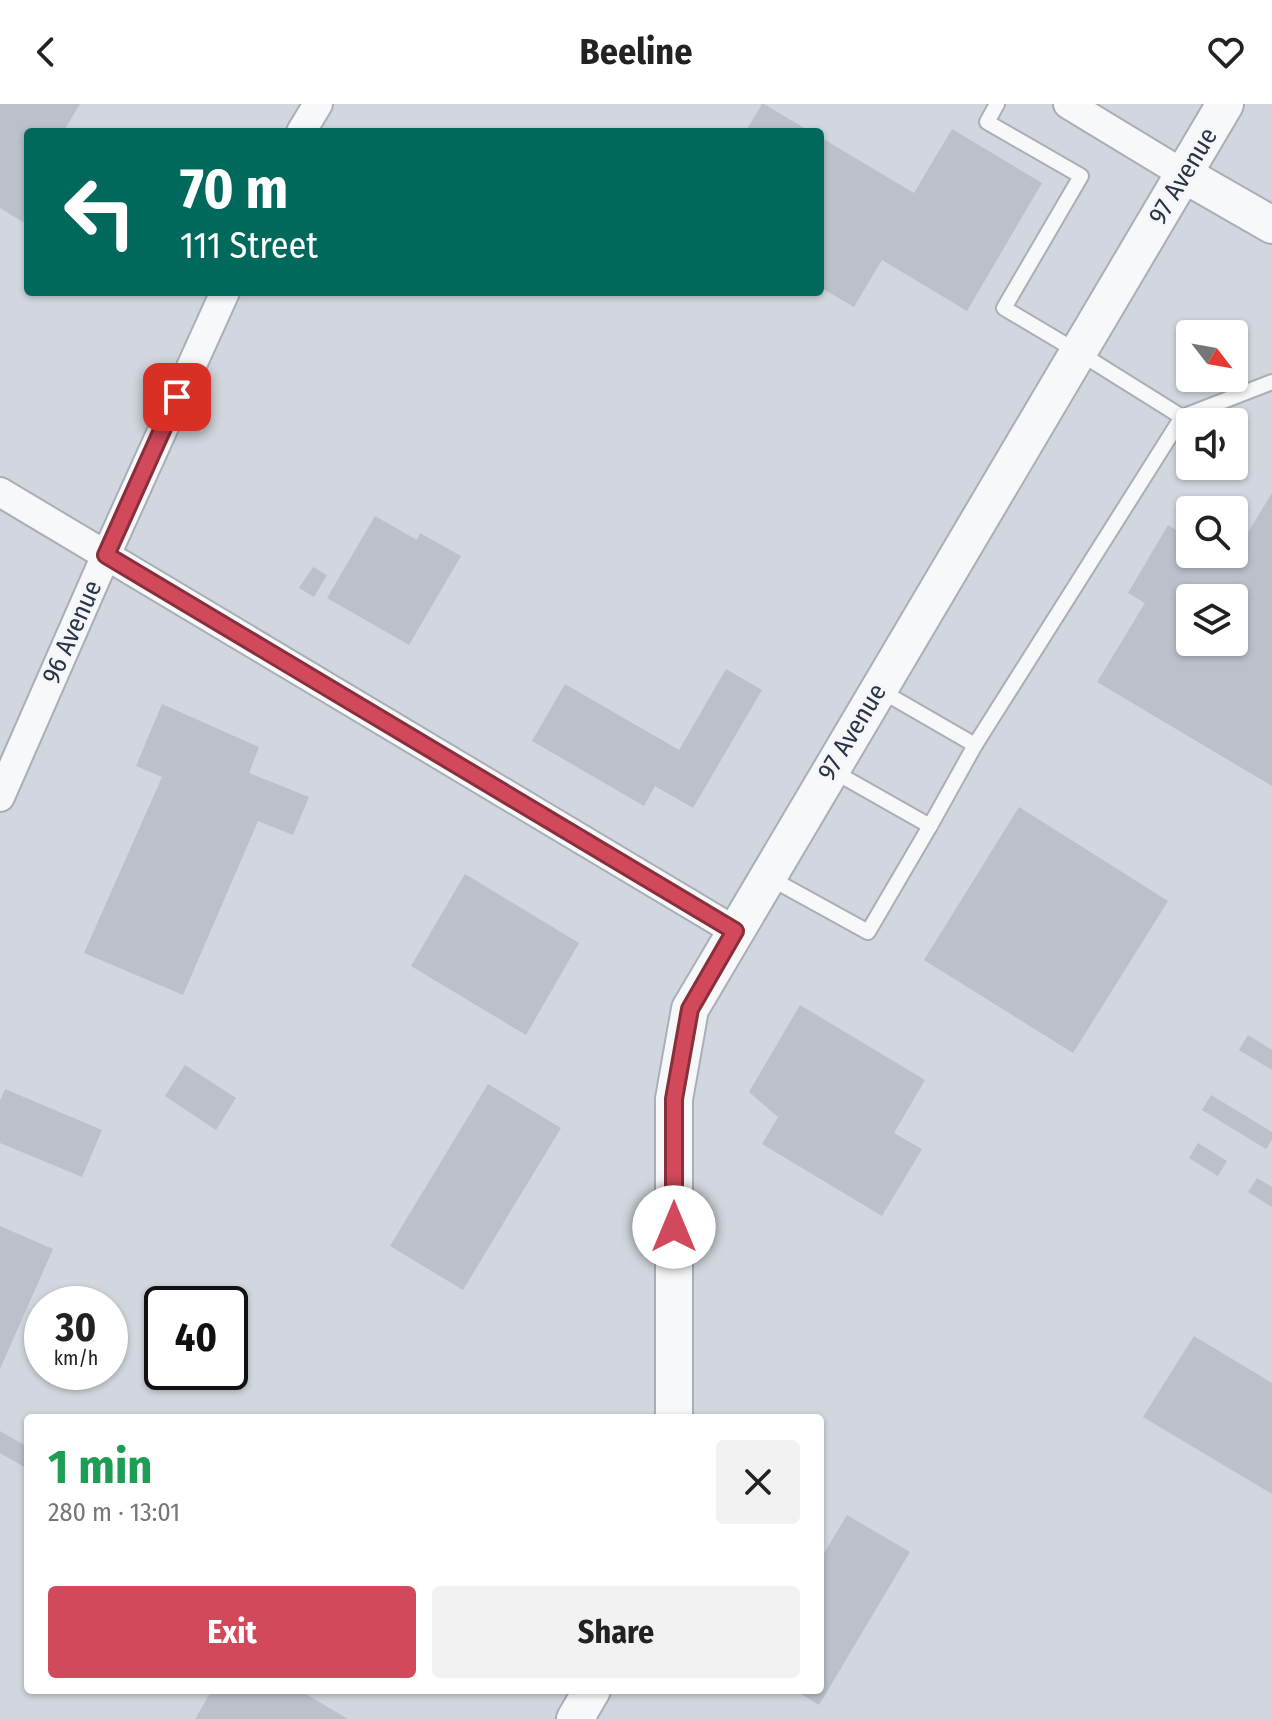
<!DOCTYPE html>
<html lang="en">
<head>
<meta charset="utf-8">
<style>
	:root { --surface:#fff; --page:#f2f2f2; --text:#222; --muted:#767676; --accent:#d1495b }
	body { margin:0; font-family:"Fira Sans Condensed",sans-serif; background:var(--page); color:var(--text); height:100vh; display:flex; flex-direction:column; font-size:30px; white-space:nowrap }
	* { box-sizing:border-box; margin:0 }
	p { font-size:26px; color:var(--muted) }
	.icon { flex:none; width:44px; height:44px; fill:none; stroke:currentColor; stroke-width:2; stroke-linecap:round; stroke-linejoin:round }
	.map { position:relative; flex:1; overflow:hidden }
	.drawer { position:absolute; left:24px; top:1310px; width:800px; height:280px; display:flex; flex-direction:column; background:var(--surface); border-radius:8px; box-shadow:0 2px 6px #0004 }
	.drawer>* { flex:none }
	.top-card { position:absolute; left:24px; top:24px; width:800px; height:168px; border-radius:8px; box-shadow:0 2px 6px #0004; background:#00695c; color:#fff; overflow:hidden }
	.needle { width:52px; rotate:121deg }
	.fabs { position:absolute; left:1176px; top:216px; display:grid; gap:16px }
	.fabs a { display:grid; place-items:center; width:72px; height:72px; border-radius:8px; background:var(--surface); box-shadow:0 2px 6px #0004; font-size:40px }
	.speed { position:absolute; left:24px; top:1182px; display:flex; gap:16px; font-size:40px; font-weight:700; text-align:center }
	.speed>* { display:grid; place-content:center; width:104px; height:104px; border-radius:50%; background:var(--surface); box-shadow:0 2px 6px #0004; line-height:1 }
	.speed small { font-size:20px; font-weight:400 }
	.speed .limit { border:4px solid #111; border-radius:12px; background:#fff; color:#111 }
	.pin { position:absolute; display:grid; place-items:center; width:68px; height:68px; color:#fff; margin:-34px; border-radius:16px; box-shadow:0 4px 12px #0006 }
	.me { position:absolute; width:88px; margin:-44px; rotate:0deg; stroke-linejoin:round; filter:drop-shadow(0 0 6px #0008) }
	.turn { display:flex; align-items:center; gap:28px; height:168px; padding:0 24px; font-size:36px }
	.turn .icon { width:104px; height:104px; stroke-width:2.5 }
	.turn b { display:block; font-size:56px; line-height:68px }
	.round { display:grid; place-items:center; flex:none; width:84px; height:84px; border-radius:8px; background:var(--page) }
	.overview { display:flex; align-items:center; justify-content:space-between; height:136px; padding:0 24px }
	h1 { font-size:48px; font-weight:700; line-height:60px; color:#1e9e55 }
	.cta { display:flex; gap:16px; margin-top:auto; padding:16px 24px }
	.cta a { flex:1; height:92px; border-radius:8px; background:var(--accent); color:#fff; font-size:32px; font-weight:700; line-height:92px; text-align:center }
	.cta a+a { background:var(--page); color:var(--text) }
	header { display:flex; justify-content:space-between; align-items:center; height:104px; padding:0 24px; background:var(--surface); font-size:36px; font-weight:700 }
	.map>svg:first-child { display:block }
	.built { fill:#d2d6de; fill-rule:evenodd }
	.building { fill:#bbc0ca; fill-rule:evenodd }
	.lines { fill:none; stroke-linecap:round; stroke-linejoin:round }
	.service-casing { stroke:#a9aeb7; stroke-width:18 }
	.minor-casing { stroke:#a9aeb7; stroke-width:32 }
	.tertiary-casing { stroke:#a9aeb7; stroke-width:40 }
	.service { stroke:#f7f8fa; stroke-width:14 }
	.minor { stroke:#f7f8fa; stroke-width:28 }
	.tertiary { stroke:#f7f8fa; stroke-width:36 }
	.route-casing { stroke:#882f3b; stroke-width:20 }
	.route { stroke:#d1495b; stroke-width:14 }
	.labels { text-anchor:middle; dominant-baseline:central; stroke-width:6; stroke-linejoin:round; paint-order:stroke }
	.street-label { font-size:26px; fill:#2b3445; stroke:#f4f6f9 }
</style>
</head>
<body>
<header><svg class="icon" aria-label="back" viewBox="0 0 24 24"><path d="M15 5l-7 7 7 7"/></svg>Beeline<svg class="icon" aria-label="heart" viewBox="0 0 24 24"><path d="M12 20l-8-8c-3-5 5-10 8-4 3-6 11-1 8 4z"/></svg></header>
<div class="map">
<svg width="1272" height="1615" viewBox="0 0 1272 1615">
	<rect width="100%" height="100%" fill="#e4e7ec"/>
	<!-- built -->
	<path class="built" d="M0 0H1272V1615H0ZM28 28H820V188H28ZM1190 230H1234V274H1190ZM1190 318H1234V362H1190ZM1190 406H1234V450H1190ZM1190 494H1234V538H1190ZM42 1200H110V1268H42ZM162 1200H230V1268H162ZM28 1314H820V1586H28Z"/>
	<!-- building -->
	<g class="building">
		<polygon points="0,0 80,0 63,28 28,28 28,117 26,120 0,104"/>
		<polygon points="762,0 764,0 811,28 745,28"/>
		<polygon points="952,25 1042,79 967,207 882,156 854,203 820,183 820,33 914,89"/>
		<path d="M1272 389V682L1097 578 1145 499 1128 489 1168 421 1190 434V450H1216L1230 458ZM1190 494H1234V538H1190Z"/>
		<polygon points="375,412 417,436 420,429 461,452 409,541 327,494"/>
		<polygon points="313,463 327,471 314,493 299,484"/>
		<polygon points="726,565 762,586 693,704 655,682 644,702 532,637 565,580 679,646"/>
		<polygon points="162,600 259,643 249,669 309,693 293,731 258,717 183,891 84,849 162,673 136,662"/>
		<polygon points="1019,703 1168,797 1073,949 924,856"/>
		<polygon points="465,770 579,839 526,931 411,862"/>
		<polygon points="800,901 925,976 894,1029 922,1045 882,1112 762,1040 778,1013 749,988"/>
		<polygon points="1248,931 1272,946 1272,966 1239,946"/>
		<polygon points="185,961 236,994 216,1026 165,992"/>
		<polygon points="488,980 561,1024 463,1186 390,1142"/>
		<polygon points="5,985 102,1026 82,1073 0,1039 0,997"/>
		<polygon points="1211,991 1272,1028 1272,1036 1266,1045 1202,1006"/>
		<polygon points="1198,1039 1227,1057 1218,1072 1189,1054"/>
		<polygon points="1257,1074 1272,1083 1272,1103 1248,1088"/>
		<polygon points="0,1122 53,1145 0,1265"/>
		<polygon points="1194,1232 1272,1279 1272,1390 1143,1313"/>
		<polygon points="0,1327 28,1343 28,1365 0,1349"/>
		<polygon points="847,1411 910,1448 819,1601 795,1586 820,1586 820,1456"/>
		<polygon points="212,1586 299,1586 348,1615 195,1615"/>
	</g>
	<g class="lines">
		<!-- service casing -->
		<g class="service-casing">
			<g id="service">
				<polyline points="997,0 987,18 1081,72 1004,204 1078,248 1182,313"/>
				<polyline points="878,585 975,641"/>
				<polyline points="833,667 930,722"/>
				<polyline points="770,774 868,828 930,722 975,641 1182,313 1272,278"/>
			</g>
		</g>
		<!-- minor casing -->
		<g class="minor-casing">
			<g id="minor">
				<polyline points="1068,0 1185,71"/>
				<polyline points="301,28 318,0"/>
				<polyline points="0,388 735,827"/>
				<polyline points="0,693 106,451 225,188"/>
			</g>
		</g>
		<!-- tertiary casing -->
		<g class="tertiary-casing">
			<g id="tertiary">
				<polyline points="1185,71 1272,121"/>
				<polyline points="674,1314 674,995 690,905 1225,0"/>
				<polyline points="575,1615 592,1586"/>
			</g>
		</g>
		<!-- service -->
		<use href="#service" class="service"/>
		<!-- minor -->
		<use href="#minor" class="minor"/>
		<!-- tertiary -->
		<use href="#tertiary" class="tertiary"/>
	</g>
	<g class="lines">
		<!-- route casing -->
		<g class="route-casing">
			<polyline id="route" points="177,293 106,451 735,827 690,905 674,995 674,1123"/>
		</g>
		<!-- route -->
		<use href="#route" class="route"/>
	</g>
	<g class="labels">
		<!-- street labels -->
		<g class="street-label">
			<text transform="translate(1183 72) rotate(-59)">97 Avenue</text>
			<text transform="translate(72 528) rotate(-66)">96 Avenue</text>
			<text transform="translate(852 628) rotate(-59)">97 Avenue</text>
		</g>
	</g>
</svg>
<div class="fabs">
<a><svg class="needle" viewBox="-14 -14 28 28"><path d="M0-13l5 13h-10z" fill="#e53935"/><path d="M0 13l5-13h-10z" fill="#767676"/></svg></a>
<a><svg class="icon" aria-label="sound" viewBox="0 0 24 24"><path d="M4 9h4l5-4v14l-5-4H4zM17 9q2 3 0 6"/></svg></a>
<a><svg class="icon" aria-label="search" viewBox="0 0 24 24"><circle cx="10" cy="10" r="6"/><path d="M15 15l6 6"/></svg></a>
<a><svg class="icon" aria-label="layers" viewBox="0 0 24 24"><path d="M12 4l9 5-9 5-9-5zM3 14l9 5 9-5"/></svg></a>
</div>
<div class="speed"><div>30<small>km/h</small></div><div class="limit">40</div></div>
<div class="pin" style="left:177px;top:293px;background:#d93025"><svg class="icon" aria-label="arrive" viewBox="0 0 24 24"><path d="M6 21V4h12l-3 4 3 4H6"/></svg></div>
<svg class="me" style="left:674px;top:1123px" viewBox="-20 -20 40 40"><circle r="19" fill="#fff"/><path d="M0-13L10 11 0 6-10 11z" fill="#d1495b"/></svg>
<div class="top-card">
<div class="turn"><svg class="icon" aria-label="left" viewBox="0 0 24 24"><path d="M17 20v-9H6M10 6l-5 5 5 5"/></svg><div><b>70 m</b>111 Street</div></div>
</div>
<section class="drawer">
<div class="overview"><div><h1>1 min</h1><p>280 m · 13:01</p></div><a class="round"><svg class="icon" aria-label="close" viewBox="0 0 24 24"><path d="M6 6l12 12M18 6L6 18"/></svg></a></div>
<div class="cta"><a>Exit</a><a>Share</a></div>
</section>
</div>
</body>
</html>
